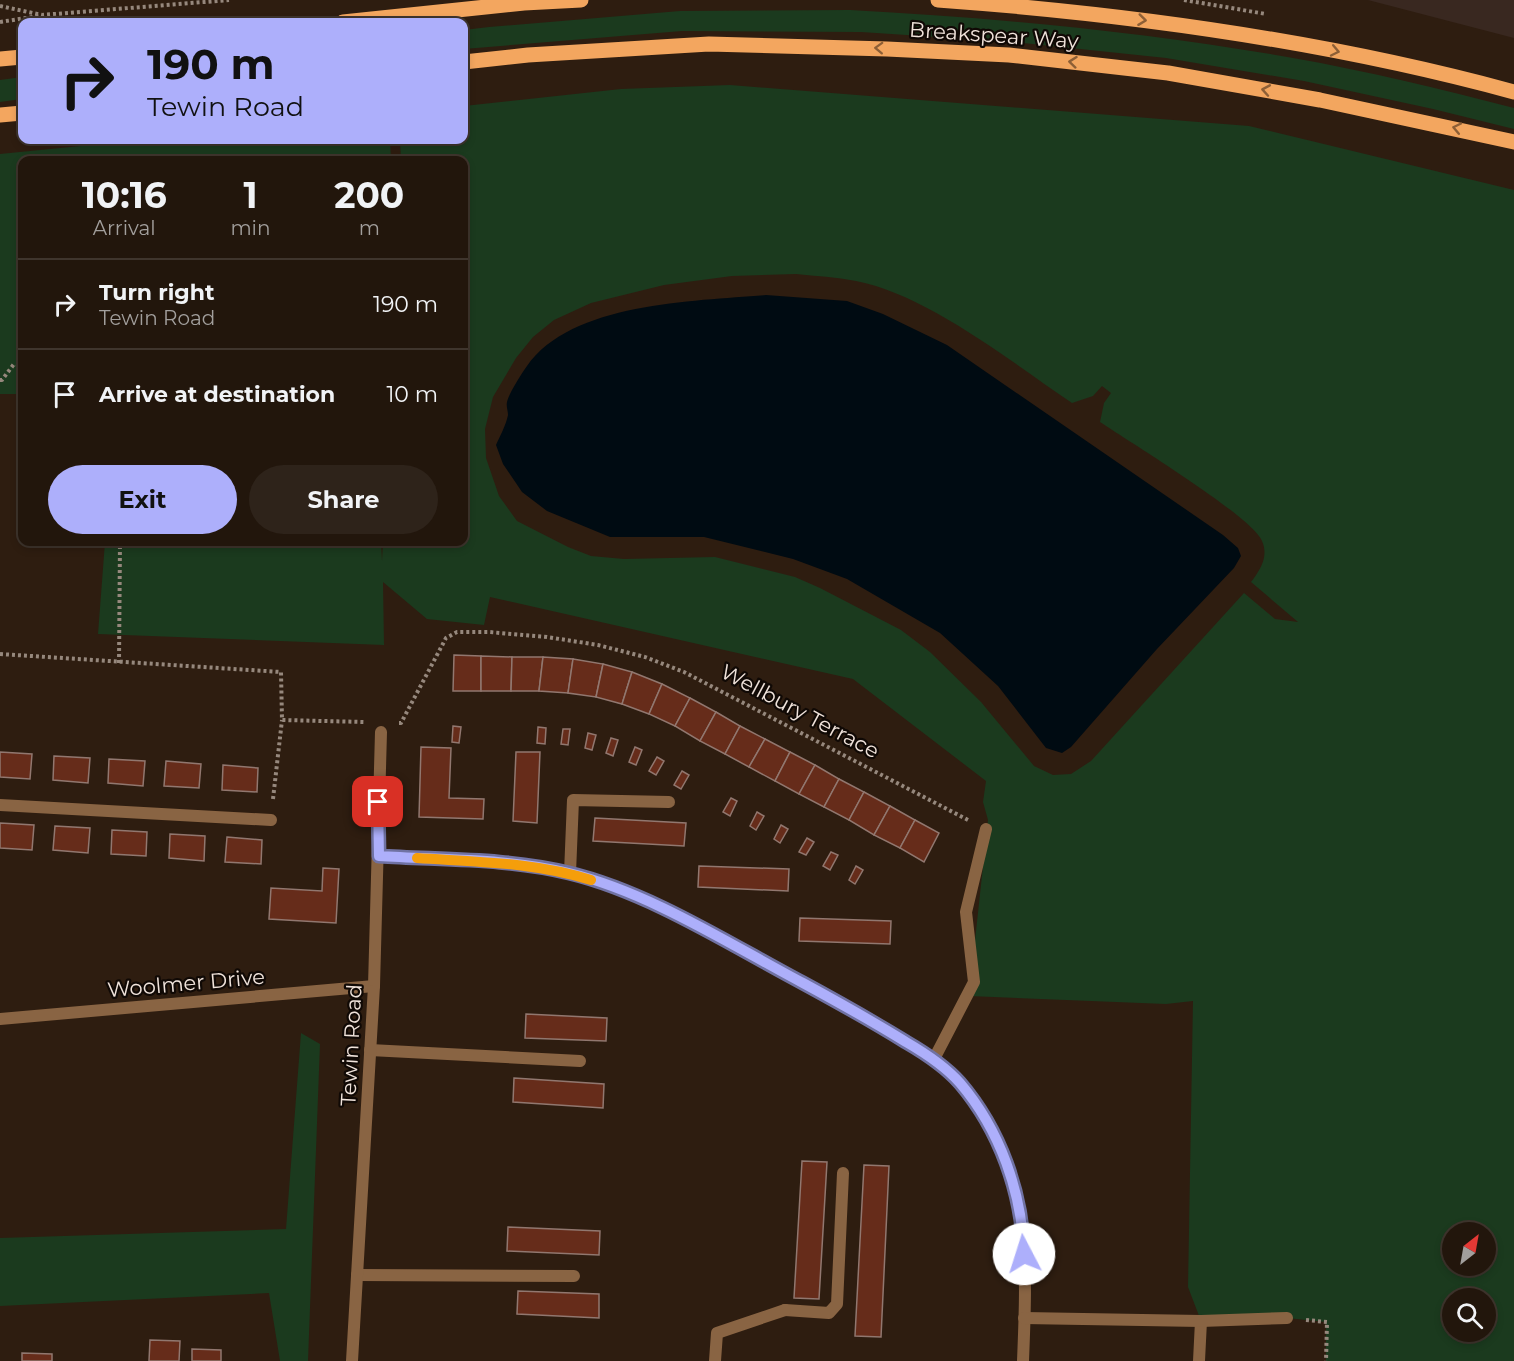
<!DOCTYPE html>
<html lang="en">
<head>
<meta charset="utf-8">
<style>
	:root { --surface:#22160c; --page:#2e231a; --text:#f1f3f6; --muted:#a29f9d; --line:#3f352d; --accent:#adaffb }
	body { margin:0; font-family:Montserrat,sans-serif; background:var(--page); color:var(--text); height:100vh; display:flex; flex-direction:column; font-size:22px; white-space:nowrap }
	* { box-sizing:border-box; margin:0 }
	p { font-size:20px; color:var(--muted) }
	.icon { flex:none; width:33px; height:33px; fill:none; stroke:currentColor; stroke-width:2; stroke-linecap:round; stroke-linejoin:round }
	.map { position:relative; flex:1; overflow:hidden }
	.details { position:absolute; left:18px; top:156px; width:450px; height:390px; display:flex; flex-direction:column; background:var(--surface); border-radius:12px; box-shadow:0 3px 9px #0003,0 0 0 2px var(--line) }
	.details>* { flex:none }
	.top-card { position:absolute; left:18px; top:18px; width:450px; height:126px; border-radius:12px; box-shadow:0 3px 9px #0003,0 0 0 2px var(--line); background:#adaffb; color:#111; overflow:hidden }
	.needle { width:39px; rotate:31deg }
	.controls { position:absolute; left:1442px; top:1222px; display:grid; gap:12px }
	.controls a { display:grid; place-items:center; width:54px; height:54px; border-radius:50%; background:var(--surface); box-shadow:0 3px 9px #0003,0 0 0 2px var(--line); font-size:30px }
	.pin { position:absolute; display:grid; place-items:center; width:51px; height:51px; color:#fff; margin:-26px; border-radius:12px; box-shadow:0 3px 9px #0006 }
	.me { position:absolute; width:66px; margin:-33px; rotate:355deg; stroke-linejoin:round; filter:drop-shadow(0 0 4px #0008) }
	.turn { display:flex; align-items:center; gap:21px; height:126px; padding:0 30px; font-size:27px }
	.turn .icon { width:78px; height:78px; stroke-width:2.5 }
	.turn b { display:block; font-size:42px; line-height:51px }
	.eta { display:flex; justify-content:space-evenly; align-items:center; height:102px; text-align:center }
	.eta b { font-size:36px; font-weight:700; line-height:42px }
	.button { display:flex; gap:12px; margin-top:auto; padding:12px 30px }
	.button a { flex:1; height:69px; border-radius:36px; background:var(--accent); color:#111; font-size:24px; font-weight:700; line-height:69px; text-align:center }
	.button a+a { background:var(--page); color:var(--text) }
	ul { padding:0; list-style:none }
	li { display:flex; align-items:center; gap:18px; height:90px; padding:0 30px; border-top:2px solid var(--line) }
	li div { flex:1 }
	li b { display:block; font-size:22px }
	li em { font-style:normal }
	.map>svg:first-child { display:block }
	.industrial { fill:#392820 }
	.green { fill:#1b3a1e; fill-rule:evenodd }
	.water { fill:#000b12 }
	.building { fill:#662c1a; stroke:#91776f; stroke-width:1.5 }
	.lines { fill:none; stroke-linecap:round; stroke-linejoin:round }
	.path { stroke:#96887d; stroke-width:4; stroke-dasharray:3 3; stroke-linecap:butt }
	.lane { stroke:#896443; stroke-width:12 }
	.street { stroke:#896443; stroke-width:12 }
	.primary { stroke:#f3a65f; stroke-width:15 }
	.oneway { stroke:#8d5f36 }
	.route-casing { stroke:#7072a3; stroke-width:15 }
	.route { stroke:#adaffb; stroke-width:10 }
	.slow { stroke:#f59e0b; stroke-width:10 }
	.labels { text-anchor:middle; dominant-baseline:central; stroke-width:4.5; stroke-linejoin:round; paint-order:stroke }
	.street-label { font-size:21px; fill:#f0e3db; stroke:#100905 }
</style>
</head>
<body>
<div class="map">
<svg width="1514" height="1361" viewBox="0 0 1514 1361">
	<rect width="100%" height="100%" fill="#2e1d10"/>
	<!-- industrial -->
	<polygon class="industrial" points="1368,0 1514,0 1514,38"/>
	<!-- green -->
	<g class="green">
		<path d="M850 10C999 18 1146 32 1293 58 1367 71 1441 89 1514 108V129L1433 109 1304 81 1166 58 1013 42 861 32 682 31 464 49V30L489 27 680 11Z"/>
		<polygon points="22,77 22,99 0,102 0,80"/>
		<path d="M730 85 1249 126 1514 190V1361H1326V1322L1287 1318 1201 1321 1188 1287 1193 1001 1166 1004 969 996 988 820 983 802 986 781 853 679 490 597 484 625 427 619 383 582 384 645 98 634 105 542H381L382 561 383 542H464V160H401L400 140H464V106L621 89ZM796 274C816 276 836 277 856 281 928 295 1011 362 1072 403L1093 396 1102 386 1111 393 1104 403 1100 422C1128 441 1253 517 1262 541 1269 557 1260 570 1251 582L1298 622 1275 619 1244 593 1091 761 1071 774 1053 775 1034 766 981 702 930 652 901 630 820 588 795 577 715 557 624 559 591 556 568 547 517 521 499 496 486 458 485 429 493 397 516 358 533 337 554 320 591 303 664 285 732 276ZM1452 1233H1485V1266H1452ZM1452 1299H1485V1332H1452Z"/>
		<polygon points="141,140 390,140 391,160 22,160 22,394 0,394 0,154"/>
		<polygon points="301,1033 320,1044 308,1361 280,1361 269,1293 0,1306 0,1238 286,1229"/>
	</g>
	<!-- water -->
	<path class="water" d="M766 295 847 301 883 314 947 345 1223 535 1238 548 1241 556 1234 568 1157 649 1071 747 1062 753 1046 748 998 686 940 633 847 579 793 559 704 537H610L547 511 522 492 503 464 496 445C500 436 506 425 508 415 508 411 506 406 507 402 509 393 522 373 527 366 571 302 696 301 766 295Z"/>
	<!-- building -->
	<g class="building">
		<polygon points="454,655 481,656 481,691 453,691"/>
		<polygon points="481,656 512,657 511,691 481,691"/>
		<polygon points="512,657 543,657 539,691 511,691"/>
		<polygon points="543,657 573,659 568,693 539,691"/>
		<polygon points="573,659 603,664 596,697 568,693"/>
		<polygon points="603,664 632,672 622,704 596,697"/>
		<polygon points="632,672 662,684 649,714 622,704"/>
		<polygon points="662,684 690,698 675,726 649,714"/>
		<polygon points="690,698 716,712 700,741 675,726"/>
		<polygon points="716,712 740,726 725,754 700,741"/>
		<polygon points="453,726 461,727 459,743 452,742"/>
		<polygon points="740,726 765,739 749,767 725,754"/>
		<polygon points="538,727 546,728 545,744 537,743"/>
		<polygon points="563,729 570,729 568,745 561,744"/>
		<polygon points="588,733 596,735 592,750 585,748"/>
		<polygon points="611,738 618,740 613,756 606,753"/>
		<polygon points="765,739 790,752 775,781 749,767"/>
		<polygon points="421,747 451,748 449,798 484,799 483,819 419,817"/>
		<polygon points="635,747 642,750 636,765 629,762"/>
		<polygon points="0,752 32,754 30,779 0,777"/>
		<polygon points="516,752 540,752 537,823 513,821"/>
		<polygon points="790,752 815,765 799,794 775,781"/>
		<polygon points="54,756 90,758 88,783 53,780"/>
		<polygon points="657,757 664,761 656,775 649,771"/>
		<polygon points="109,759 145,761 143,786 108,783"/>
		<polygon points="166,761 201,764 199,788 164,786"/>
		<polygon points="223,765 258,768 257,792 222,790"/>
		<polygon points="815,765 839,779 824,807 799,794"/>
		<polygon points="682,771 689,775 681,789 674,785"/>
		<polygon points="839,779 864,792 849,820 824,807"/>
		<polygon points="864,792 890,806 874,835 849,820"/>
		<polygon points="731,798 737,801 730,816 723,812"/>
		<polygon points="890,806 915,820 900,848 874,835"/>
		<polygon points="757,812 764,816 756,830 750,826"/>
		<polygon points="595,818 686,823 684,846 593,841"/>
		<polygon points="915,820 939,833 924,862 900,848"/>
		<polygon points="0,823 34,825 32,850 0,848"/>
		<polygon points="781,825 788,829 780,843 774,839"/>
		<polygon points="55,826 90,828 88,853 53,850"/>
		<polygon points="112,830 147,832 146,856 111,854"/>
		<polygon points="170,834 205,836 204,861 169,858"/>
		<polygon points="227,837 262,840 261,864 225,862"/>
		<polygon points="807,838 814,842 806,855 799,852"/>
		<polygon points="831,852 838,855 830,870 823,866"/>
		<polygon points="699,866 789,869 788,891 698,887"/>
		<polygon points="856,866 863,870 855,884 849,880"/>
		<polygon points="323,868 339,869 336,923 269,919 271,888 322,891"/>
		<polygon points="800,918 891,921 890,944 799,941"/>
		<polygon points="526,1014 607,1018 606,1041 525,1038"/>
		<polygon points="514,1078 604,1084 603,1108 513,1102"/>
		<polygon points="802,1161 827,1162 819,1299 794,1298"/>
		<polygon points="864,1165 889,1166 881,1337 855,1336"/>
		<polygon points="508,1227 600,1231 599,1255 507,1251"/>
		<polygon points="518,1291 599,1294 599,1318 517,1314"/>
		<polygon points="150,1340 180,1341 179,1361 149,1361"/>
		<polygon points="192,1349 221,1350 221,1361 192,1361"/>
		<polygon points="22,1353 52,1354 52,1361 22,1361"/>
	</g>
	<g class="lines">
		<!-- path -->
		<g class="path">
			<polyline points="1184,0 1266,14"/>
			<polyline points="0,6 42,15 229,0"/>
			<polyline points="0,22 39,16"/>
			<polyline points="0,380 2,380 14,364 22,365"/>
			<polyline points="0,654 281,672 282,720 365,722"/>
			<polyline points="119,663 120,542"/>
			<polyline points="399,723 401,723 446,638 457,632 489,632 547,637 598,645 645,657 684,672 970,821"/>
			<polyline points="273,799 282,720"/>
			<polyline points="1306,1320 1327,1322 1326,1361"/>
		</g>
		<!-- lane -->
		<g class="lane">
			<polyline points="0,805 271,820"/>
			<polyline points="570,873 573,800 669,802"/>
			<polyline points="370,1050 580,1061"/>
			<polyline points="357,1275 574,1276"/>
			<polyline points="785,1310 829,1313 837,1304 843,1173"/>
			<polyline points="1199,1361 1201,1321"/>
		</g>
		<!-- street -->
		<g class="street">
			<path d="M379 856C442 860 509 858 570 873 648 893 719 938 790 976 827 996 864 1015 900 1038 911 1045 924 1052 935 1060 958 1079 977 1102 991 1128 1031 1200 1026 1282 1023 1361"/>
			<polyline points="0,1019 374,986"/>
			<polyline points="934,1059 974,982 966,912 986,829"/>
			<polyline points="1024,1318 1201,1321 1287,1318"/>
			<polyline points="352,1361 374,986 381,732"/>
			<polyline points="715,1361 717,1333 785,1310"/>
		</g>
		<!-- primary -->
		<g class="primary">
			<path d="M938 0C1131 14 1327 41 1514 92"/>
			<polyline points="343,22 524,3 581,0"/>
			<polyline points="0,59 22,57"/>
			<polyline points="464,62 528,55 709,44 887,49 1009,55 1168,73 1320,100 1514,142"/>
			<polyline points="0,115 22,113"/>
		</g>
	</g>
	<!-- one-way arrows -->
	<defs><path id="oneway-chevron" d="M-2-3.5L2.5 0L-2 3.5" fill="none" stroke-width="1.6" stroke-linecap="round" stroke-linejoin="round" transform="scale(1.5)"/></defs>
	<g class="oneway">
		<use href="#oneway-chevron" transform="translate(1142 20) rotate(7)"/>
		<use href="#oneway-chevron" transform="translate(879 48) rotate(-178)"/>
		<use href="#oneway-chevron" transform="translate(1335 51) rotate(12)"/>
		<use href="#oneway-chevron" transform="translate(1073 62) rotate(-174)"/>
		<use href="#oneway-chevron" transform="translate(1266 90) rotate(-170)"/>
		<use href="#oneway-chevron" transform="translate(1457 128) rotate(-168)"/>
	</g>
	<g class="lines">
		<!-- route casing -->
		<g class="route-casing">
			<path id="route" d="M378 802 379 856C442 860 508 858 569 873 649 892 731 945 803 983 838 1002 872 1021 906 1042 925 1053 945 1066 960 1083 1000 1130 1022 1192 1024 1254"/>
		</g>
		<!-- route -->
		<use href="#route" class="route"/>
		<!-- slow -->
		<path class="slow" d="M417 858C476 862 535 862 591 880"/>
	</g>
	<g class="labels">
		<!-- street labels -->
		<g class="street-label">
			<text transform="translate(994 35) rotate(4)">Breakspear Way</text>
			<text transform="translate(800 711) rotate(28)">Wellbury Terrace</text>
			<text transform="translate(186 983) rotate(-5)">Woolmer Drive</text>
			<text transform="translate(351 1045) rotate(-87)">Tewin Road</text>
		</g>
	</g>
</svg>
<div class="controls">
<a><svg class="needle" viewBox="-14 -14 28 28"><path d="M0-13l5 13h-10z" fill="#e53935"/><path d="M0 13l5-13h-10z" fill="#a29f9d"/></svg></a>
<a><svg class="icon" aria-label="search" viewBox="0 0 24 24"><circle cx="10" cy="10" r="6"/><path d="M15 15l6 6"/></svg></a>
</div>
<div class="pin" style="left:378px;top:802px;background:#d93025"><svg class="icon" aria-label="arrive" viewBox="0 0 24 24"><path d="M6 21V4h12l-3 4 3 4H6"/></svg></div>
<svg class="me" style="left:1024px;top:1254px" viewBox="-20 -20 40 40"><circle r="19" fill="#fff"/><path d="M0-13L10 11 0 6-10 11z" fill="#adaffb"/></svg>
<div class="top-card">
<div class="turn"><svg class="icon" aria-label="right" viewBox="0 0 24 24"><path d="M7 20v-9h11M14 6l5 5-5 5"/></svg><div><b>190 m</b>Tewin Road</div></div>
</div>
<section class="details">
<div class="eta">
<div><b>10:16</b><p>Arrival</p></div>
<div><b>1</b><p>min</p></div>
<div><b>200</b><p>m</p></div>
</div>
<ul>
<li><svg class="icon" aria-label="right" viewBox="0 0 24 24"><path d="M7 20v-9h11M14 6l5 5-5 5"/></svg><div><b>Turn right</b><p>Tewin Road</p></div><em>190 m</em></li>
<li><svg class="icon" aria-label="arrive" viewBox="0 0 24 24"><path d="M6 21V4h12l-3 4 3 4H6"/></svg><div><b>Arrive at destination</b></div><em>10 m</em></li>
</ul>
<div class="button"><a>Exit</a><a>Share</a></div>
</section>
</div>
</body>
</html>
